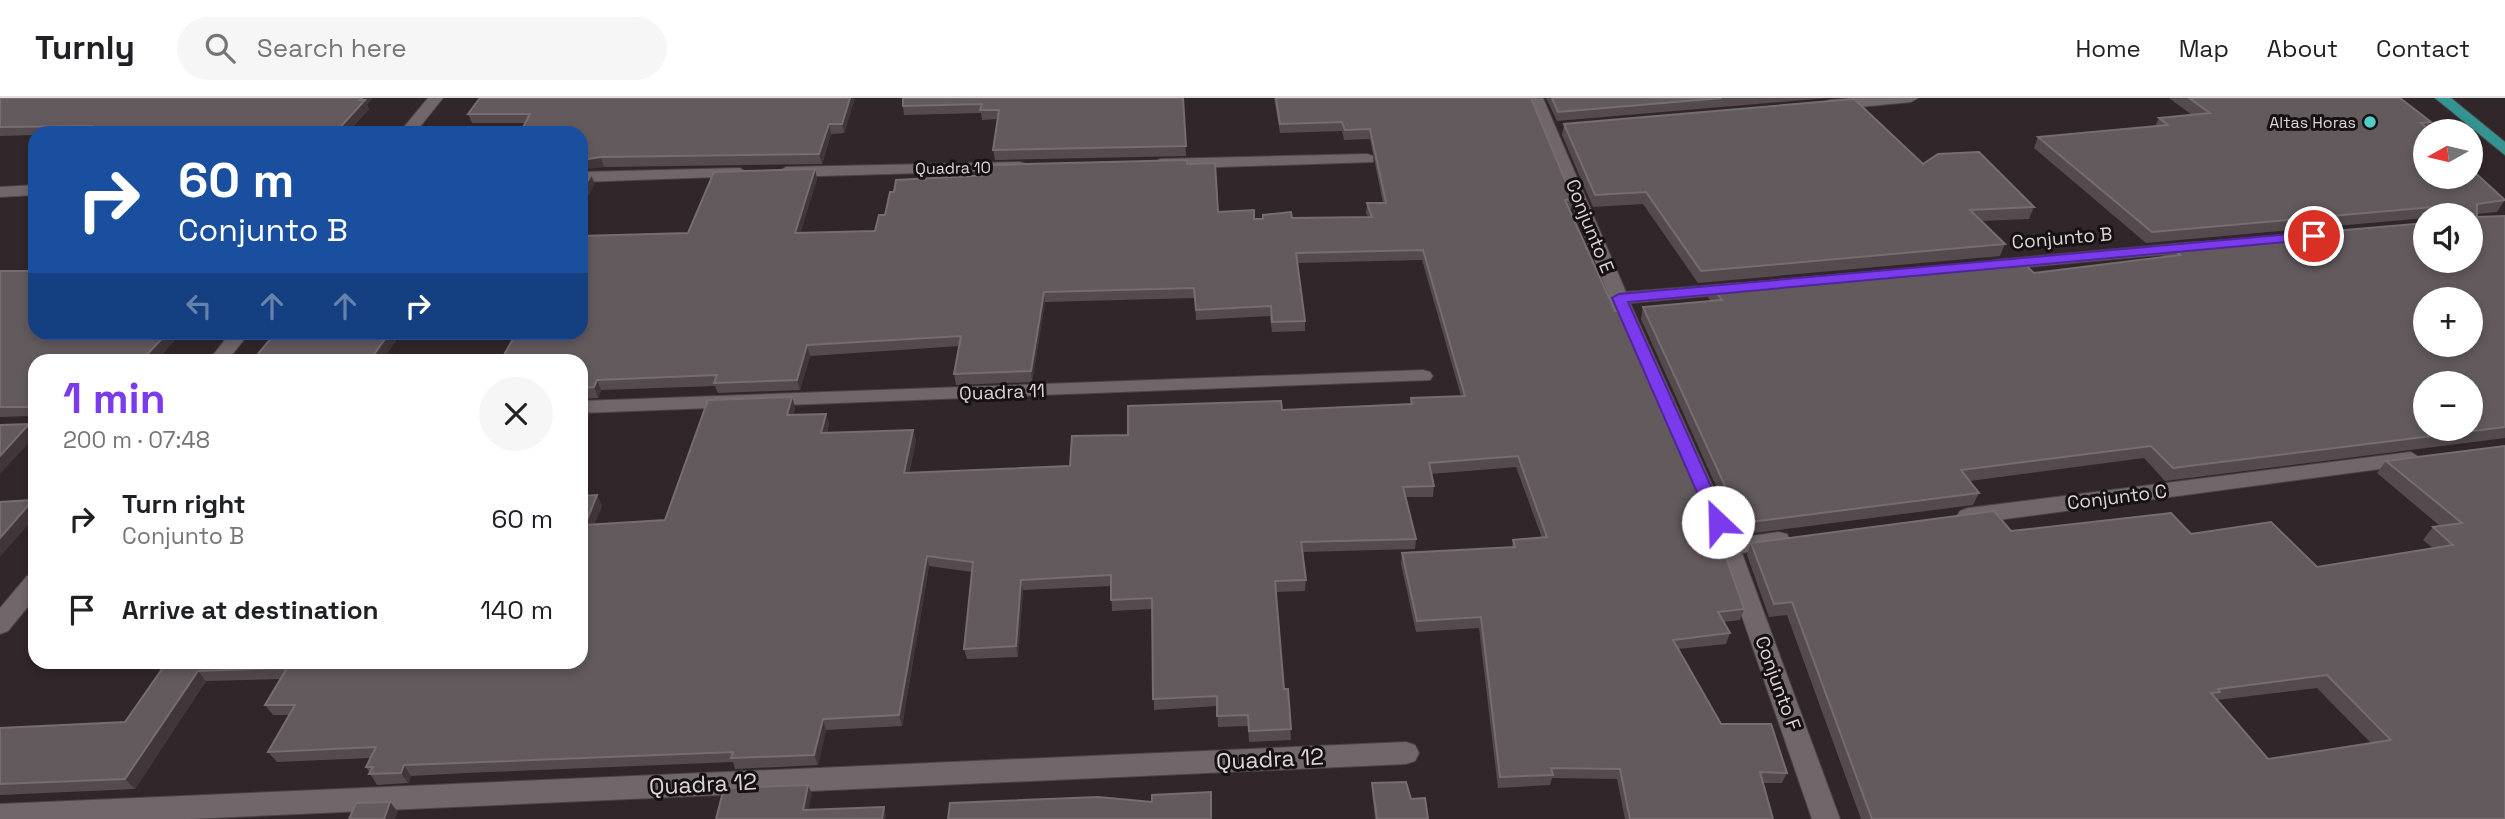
<!DOCTYPE html>
<html lang="en">
<head>
<meta charset="utf-8">
<style>
	:root { --surface:#fff; --page:#f6f6f6; --text:#202124; --muted:#757577; --line:#e0e0e0; --accent:#7c3aed }
	body { margin:0; font-family:"Space Grotesk",sans-serif; background:var(--page); color:var(--text); height:100vh; display:flex; flex-direction:column; font-size:26px; white-space:nowrap }
	* { box-sizing:border-box; margin:0 }
	p { font-size:23px; color:var(--muted) }
	.icon { flex:none; width:38px; height:38px; fill:none; stroke:currentColor; stroke-width:2; stroke-linecap:round; stroke-linejoin:round }
	.map { position:relative; flex:1; overflow:hidden }
	.details { position:absolute; left:28px; top:256px; width:560px; height:315px; display:flex; flex-direction:column; background:var(--surface); border-radius:21px; box-shadow:0 4px 10px #0003 }
	.details>* { flex:none }
	.banner { position:absolute; left:28px; top:28px; width:560px; height:214px; border-radius:21px; box-shadow:0 4px 10px #0003; background:#1a4fa0; color:#fff; overflow:hidden }
	.needle { width:46px; rotate:262deg }
	.buttons { position:absolute; left:2413px; top:21px; display:grid; gap:14px }
	.buttons a { display:grid; place-items:center; width:70px; height:70px; border-radius:50%; background:var(--surface); box-shadow:0 4px 10px #0003; font-size:35px }
	.pin { position:absolute; display:grid; place-items:center; width:60px; height:60px; color:#fff; margin:-30px; border:4px solid #fff; border-radius:50%; box-shadow:0 2px 7px #0007 }
	.me { position:absolute; width:77px; margin:-38px; rotate:336deg; stroke-linejoin:round; filter:drop-shadow(0 0 5px #0008) }
	.turn { display:flex; align-items:center; gap:24px; height:147px; padding:0 35px; font-size:32px }
	.turn .icon { width:91px; height:91px; stroke-width:2.5 }
	.turn b { display:block; font-size:49px; line-height:60px }
	.lanes { display:flex; align-items:center; height:66px; padding:0 35px; background:#0003; justify-content:center; gap:35px; direction:ltr }
	.lanes .off { opacity:.35 }
	.round { display:grid; place-items:center; flex:none; width:74px; height:74px; border-radius:37px; background:var(--page) }
	.headline { display:flex; align-items:center; justify-content:space-between; height:119px; padding:0 35px }
	h1 { font-size:42px; font-weight:700; line-height:52px; color:var(--accent) }
	ul { padding:0; list-style:none }
	li { display:flex; align-items:center; gap:21px; height:91px; padding:0 35px }
	li div { flex:1 }
	li b { display:block; font-size:26px }
	li em { font-style:normal }
	header { display:flex; align-items:center; gap:42px; box-sizing:border-box; height:98px; padding:0 35px; background:var(--surface); border-bottom:2px solid var(--line) }
	header strong { font-size:33px }
	nav { display:flex; gap:38px; margin-inline-start:auto; font-size:24px }
	.search { width:490px; height:63px; background:var(--page); display:flex; align-items:center; gap:18px; box-sizing:border-box; padding:0 24px; border-radius:38px; color:var(--muted); font-size:26px }
	.map>svg:first-child { display:block }
	.lines { fill:none; stroke-linecap:round; stroke-linejoin:round }
	.minor-casing { stroke:#4b4347; stroke-width:2 }
	.major-casing { stroke:#4b4347; stroke-width:2 }
	.minor { fill:#71666a; fill-rule:evenodd }
	.major { fill:#339492; fill-rule:evenodd }
	.wall { fill:#554b4f; fill-rule:evenodd }
	.shaded-wall { fill:#41373b }
	.building { fill:#635a5e; stroke:#766d71; stroke-width:2; fill-rule:evenodd }
	.route { fill:#7c3aed; stroke:#51269a; stroke-width:2 }
	.poi-dot { fill:#54cdc7; stroke:#161213; stroke-width:2.5 }
	.labels { text-anchor:middle; dominant-baseline:central; stroke-width:6; stroke-linejoin:round; paint-order:stroke }
	.far-poi-label { font-size:16px; fill:#dbd5d7; stroke:#161213; text-anchor:end }
	.far-street-label { font-size:16px; fill:#dbd5d7; stroke:#161213 }
	.street-label { font-size:19px; fill:#dbd5d7; stroke:#161213 }
	.near-street-label { font-size:23px; fill:#dbd5d7; stroke:#161213 }
</style>
</head>
<body>
<header>
<strong>Turnly</strong>
<div class="search"><svg class="icon" aria-label="search" viewBox="0 0 24 24"><circle cx="10" cy="10" r="6"/><path d="M15 15l6 6"/></svg>Search here</div>
<nav><a>Home</a><a>Map</a><a>About</a><a>Contact</a></nav>
</header>
<div class="map">
<svg width="2505" height="721" viewBox="0 0 2505 721">
	<rect width="100%" height="100%" fill="#31272b"/>
	<g class="lines">
		<!-- minor casing -->
		<g class="minor-casing">
			<g id="minor">
				<polygon points="428,0 443,0 415,35 399,35"/>
				<polygon points="1529,0 1543,0 1626,194 1739,185 1748,190 1739,195 1630,205 1736,440 1779,434 1787,436 1790,442 1787,448 1742,455 1840,721 1812,721 1718,449 1610,200"/>
				<polygon points="1858,0 1918,0 1911,4 1829,12 1821,7 1829,2"/>
				<polygon points="1367,56 1373,58 1373,64 1160,71 1152,66 1160,61"/>
				<polygon points="1020,64 1026,66 1026,72 786,79 778,74 786,69"/>
				<polygon points="740,70 748,75 746,78 581,84 581,74"/>
				<polygon points="35,87 35,97 0,99 0,89"/>
				<polygon points="2196,144 2202,145 2205,149 2202,153 1994,172 1985,167 1994,162"/>
				<polygon points="231,234 250,234 228,262 209,262"/>
				<polygon points="1423,272 1430,274 1433,278 1430,282 581,315 581,303"/>
				<polygon points="2411,354 2422,361 2418,366 1968,426 1960,423 1957,418 1960,413 1968,410"/>
				<polygon points="35,476 35,500 8,533 0,536 0,510 27,478"/>
				<polygon points="1406,644 1415,647 1419,655 1415,663 1406,666 190,721 0,721 0,706"/>
			</g>
		</g>
		<!-- major casing -->
		<g class="major-casing">
			<polygon id="major" points="2435,0 2451,0 2505,44 2505,57"/>
		</g>
		<!-- minor -->
		<use href="#minor" class="minor"/>
		<!-- major -->
		<use href="#major" class="major"/>
	</g>
	<!-- wall -->
	<g class="wall">
		<polygon points="0,0 367,7 369,11 347,35 35,35 35,37 0,38"/>
		<polygon points="480,0 855,0 844,35 831,36 822,66 604,69 525,25 472,25 468,16"/>
		<polygon points="1183,0 1186,58 995,62 993,52 998,21 982,22 981,15 904,17 903,8"/>
		<polygon points="1274,0 1531,0 1573,101 1571,111 1569,111 1615,213 1619,213 1719,439 1744,511 1740,522 1724,524 1730,535 1726,546 1678,551 1721,626 1771,626 1787,675 1782,685 1763,685 1773,721 1625,721 1617,681 1552,680 1550,687 1498,690 1479,530 1416,534 1401,466 1402,455 1512,449 1513,442 1542,440 1516,369 1431,376 1434,388 1433,399 1406,399 1416,441 1415,451 1303,454 1306,482 1305,493 1275,494 1284,591 1288,591 1291,642 1249,644 1248,628 1218,629 1217,608 1154,612 1152,511 1112,513 1111,488 1023,492 1018,559 967,561 964,551 972,474 929,468 902,628 826,632 818,667 735,671 733,664 466,675 411,678 408,685 377,687 366,669 370,660 277,664 268,654 289,617 273,617 265,607 280,581 206,583 135,691 0,697 0,630 125,624 167,564 581,564 581,398 597,397 602,408 594,426 665,422 708,302 792,299 795,309 793,317 826,316 829,326 827,335 913,332 916,343 909,375 1070,368 1072,338 1128,337 1128,308 1281,303 1282,312 1410,306 1411,300 1461,298 1422,162 1297,165 1305,223 1305,233 1272,234 1270,218 1196,222 1195,200 1045,204 1032,284 956,287 954,276 959,248 810,258 800,292 718,295 715,288 601,292 598,300 581,301 581,262 501,262 517,234 581,234 581,138 688,135 714,74 815,71 817,81 800,135 875,133 879,117 885,117 890,94 894,94 896,82 990,77 991,67 1187,62 1187,66 1215,65 1218,114 1254,112 1254,121 1263,121 1263,117 1291,114 1292,120 1368,119 1366,115 1367,105 1383,105 1370,41 1344,42 1342,33 1280,35"/>
		<polygon points="1546,0 1828,0 1557,23"/>
		<polygon points="2169,0 2400,0 2431,24 2427,31 2505,102 2497,114 2477,116 2477,119 2505,118 2505,340 2165,383 2144,360 1970,383 1979,395 1973,407 1738,437 1641,221 1643,209 1711,203 1708,200 1711,188 2034,175 2162,159 2169,147 2426,163 2471,117 2426,117 2426,120 2146,145 2034,50 2038,39 2155,28 2159,20 2192,17"/>
		<polygon points="1564,26 1923,66 2034,109 2029,121 1982,123 2005,146 2000,158 1698,185 1643,106 1593,109 1562,37"/>
		<polygon points="0,173 28,173 35,234 182,234 157,262 35,262 30,318 0,319"/>
		<path d="M2505 348V721H1861L1787 517 1769 519 1747 457 1751 445 2011 433 2191 436 2317 469 2433 450 2423 442 2433 429 2440 428 2377 375 2386 363ZM2317 590 2371 645 2268 661 2217 602Z"/>
		<polygon points="1372,685 1411,701 1428,721 1375,721 1372,694"/>
	</g>
	<!-- shaded-wall -->
	<g class="shaded-wall">
		<polygon points="362,0 373,0 367,7 369,11 347,35 335,35"/>
		<polygon points="850,0 855,0 844,35 842,26"/>
		<polygon points="829,26 831,36 822,66 819,56"/>
		<polygon points="601,59 604,69 581,72 581,62"/>
		<polygon points="815,71 817,81 797,145 795,135"/>
		<polygon points="591,77 595,86 581,111 581,95"/>
		<polygon points="1044,194 1045,204 1032,284 1031,273"/>
		<polygon points="168,234 182,234 157,262 142,262"/>
		<polygon points="390,234 402,234 383,262 370,262"/>
		<polygon points="807,247 810,258 800,292 797,282"/>
		<polygon points="597,282 601,292 598,300 594,289"/>
		<polygon points="792,299 795,309 790,328 787,317"/>
		<polygon points="585,307 590,317 581,336 581,316"/>
		<polygon points="826,316 829,326 824,346 821,335"/>
		<polygon points="35,320 35,332 30,326"/>
		<polygon points="29,326 35,334 35,338 0,376 0,358"/>
		<polygon points="913,332 916,343 906,385 904,375"/>
		<polygon points="597,397 602,408 590,437 585,427"/>
		<polygon points="33,402 35,405 35,419 0,459 0,440"/>
		<polygon points="927,458 929,468 902,628 899,617"/>
		<polygon points="1021,482 1023,492 1018,559 1016,548"/>
		<polygon points="198,573 206,583 135,691 125,681"/>
		<polygon points="823,621 826,632 818,667 814,657"/>
		<polygon points="404,667 411,678 408,685 401,675"/>
		<polygon points="808,687 812,696 806,721 803,712"/>
		<polygon points="390,704 398,714 395,721 384,721"/>
		<polygon points="884,709 886,717 886,721 882,721"/>
	</g>
	<!-- building -->
	<g class="building">
		<polygon points="0,0 362,0 360,2 365,2 335,35 83,35 91,28 0,29"/>
		<polygon points="480,0 850,0 842,26 829,26 819,56 601,59 581,62 581,35 520,35 530,16 468,16"/>
		<polygon points="903,0 1183,0 1186,48 993,52 999,12 980,12 982,6 903,8"/>
		<polygon points="1276,0 1531,0 1573,101 1565,102 1615,213 1619,213 1719,439 1744,511 1718,514 1730,535 1673,542 1721,626 1771,626 1787,675 1760,674 1773,721 1630,721 1620,671 1551,670 1553,677 1500,679 1481,519 1417,523 1402,455 1515,449 1513,442 1547,439 1518,358 1429,365 1434,388 1403,389 1416,441 1301,444 1306,482 1275,483 1284,591 1288,591 1291,631 1249,633 1248,617 1217,618 1217,598 1153,601 1152,500 1111,502 1111,477 1021,482 1016,548 964,551 973,464 927,458 899,617 823,621 814,657 731,660 733,654 459,665 404,667 401,675 369,676 373,669 366,669 376,649 268,654 295,607 265,607 287,570 198,573 125,681 0,686 0,630 125,624 167,564 581,564 581,398 597,397 585,427 665,422 708,302 792,299 787,317 826,316 821,335 913,332 904,375 1070,368 1072,338 1128,337 1128,308 1281,303 1282,312 1412,306 1411,300 1465,298 1423,152 1296,155 1305,223 1272,224 1271,208 1196,212 1194,190 1044,194 1031,273 954,276 961,238 807,247 797,282 714,285 717,277 597,282 594,289 581,290 581,262 501,262 517,234 581,234 581,138 688,135 714,74 815,71 795,135 875,133 879,117 885,117 890,94 894,94 896,82 990,77 991,67 1187,62 1187,66 1215,65 1218,114 1254,112 1254,121 1263,121 1263,117 1291,114 1292,120 1372,119 1367,105 1386,105 1370,31 1345,32 1342,24 1280,26"/>
		<polygon points="1552,0 1722,0 1558,14"/>
		<path d="M2189 0H2400L2431 24 2421 25 2430 33H2426V79H2471V71L2505 102 2477 106V119L2505 118V329L2173 370 2151 348 1961 372 1979 395 1742 425 1643 209 1722 202 1711 188 2019 161 2034 175 2180 157 2169 147 2426 125V163H2471V117H2435L2436 111 2433 109 2152 134 2038 39 2168 27 2159 20 2210 15ZM2426 201H2471V247H2426ZM2426 285H2471V331H2426Z"/>
		<polygon points="1854,1 1923,66 1938,56 1979,54 2034,109 1970,112 2005,146 1701,173 1646,94 1595,97 1564,26"/>
		<polygon points="581,76 591,77 581,95"/>
		<polygon points="35,166 35,234 168,234 142,262 35,262 35,320 30,326 30,309 0,309 0,173 28,173"/>
		<polygon points="276,234 390,234 370,262 253,262"/>
		<polygon points="581,307 585,307 581,316"/>
		<polygon points="29,326 0,358 0,327"/>
		<path d="M2505 348V721H1872L1792 504 1774 506 1751 445 1994 413 2011 433 2171 415 2191 436 2271 424 2317 469 2453 447 2433 429 2462 425 2386 363ZM2327 577 2391 642 2268 661 2211 595 2220 594 2218 591Z"/>
		<polygon points="33,402 0,440 0,404"/>
		<polygon points="1406,684 1411,701 1425,700 1428,721 1377,721 1372,685"/>
		<polygon points="808,687 803,712 884,709 882,721 716,721 724,690"/>
		<polygon points="1211,694 1211,721 948,721 950,705 1098,699 1152,704 1152,697"/>
		<polygon points="390,704 384,721 349,721 356,705"/>
	</g>
	<!-- route -->
	<polygon class="route" points="2314,134 2321,138 2319,141 1628,204 1727,424 1718,430 1710,424 1612,200 1619,196"/>
	<!-- markers -->
	<circle class="poi-dot" cx="2370" cy="24" r="7"/>
	<g class="labels">
		<!-- far-poi labels -->
		<g class="far-poi-label">
			<text x="2356" y="24">Altas Horas</text>
		</g>
		<!-- far-street labels -->
		<g class="far-street-label">
			<text transform="translate(953 70) rotate(-1)">Quadra 10</text>
		</g>
		<!-- street labels -->
		<g class="street-label">
			<text transform="translate(1590 128) rotate(68)">Conjunto E</text>
			<text transform="translate(2062 140) rotate(-5)">Conjunto B</text>
			<text transform="translate(1002 294) rotate(-2)">Quadra 11</text>
			<text transform="translate(2117 399) rotate(-7)">Conjunto C</text>
			<text transform="translate(1778 585) rotate(70)">Conjunto F</text>
		</g>
		<!-- near-street labels -->
		<g class="near-street-label">
			<text transform="translate(1270 661) rotate(-3)">Quadra 12</text>
			<text transform="translate(703 686) rotate(-3)">Quadra 12</text>
		</g>
	</g>
</svg>
<div class="buttons">
<a><svg class="needle" viewBox="-14 -14 28 28"><path d="M0-13l5 13h-10z" fill="#e53935"/><path d="M0 13l5-13h-10z" fill="#757577"/></svg></a>
<a><svg class="icon" aria-label="sound" viewBox="0 0 24 24"><path d="M4 9h4l5-4v14l-5-4H4zM17 9q2 3 0 6"/></svg></a>
<a>+</a>
<a>−</a>
</div>
<div class="pin" style="left:2314px;top:138px;background:#d93025"><svg class="icon" aria-label="arrive" viewBox="0 0 24 24"><path d="M6 21V4h12l-3 4 3 4H6"/></svg></div>
<svg class="me" style="left:1718px;top:424px" viewBox="-20 -20 40 40"><circle r="19" fill="#fff"/><path d="M0-13L10 11 0 6-10 11z" fill="#7c3aed"/></svg>
<div class="banner">
<div class="turn"><svg class="icon" aria-label="right" viewBox="0 0 24 24"><path d="M7 20v-9h11M14 6l5 5-5 5"/></svg><div><b>60 m</b>Conjunto B</div></div>
<div class="lanes"><svg class="icon off" aria-label="left" viewBox="0 0 24 24"><path d="M17 20v-9H6M10 6l-5 5 5 5"/></svg><svg class="icon off" aria-label="ahead" viewBox="0 0 24 24"><path d="M12 20V5M6 11l6-6 6 6"/></svg><svg class="icon off" aria-label="ahead" viewBox="0 0 24 24"><path d="M12 20V5M6 11l6-6 6 6"/></svg><svg class="icon" aria-label="right" viewBox="0 0 24 24"><path d="M7 20v-9h11M14 6l5 5-5 5"/></svg></div>
</div>
<section class="details">
<div class="headline"><div><h1>1 min</h1><p>200 m · 07:48</p></div><a class="round"><svg class="icon" aria-label="close" viewBox="0 0 24 24"><path d="M6 6l12 12M18 6L6 18"/></svg></a></div>
<ul>
<li><svg class="icon" aria-label="right" viewBox="0 0 24 24"><path d="M7 20v-9h11M14 6l5 5-5 5"/></svg><div><b>Turn right</b><p>Conjunto B</p></div><em>60 m</em></li>
<li><svg class="icon" aria-label="arrive" viewBox="0 0 24 24"><path d="M6 21V4h12l-3 4 3 4H6"/></svg><div><b>Arrive at destination</b></div><em>140 m</em></li>
</ul>
</section>
</div>
</body>
</html>
